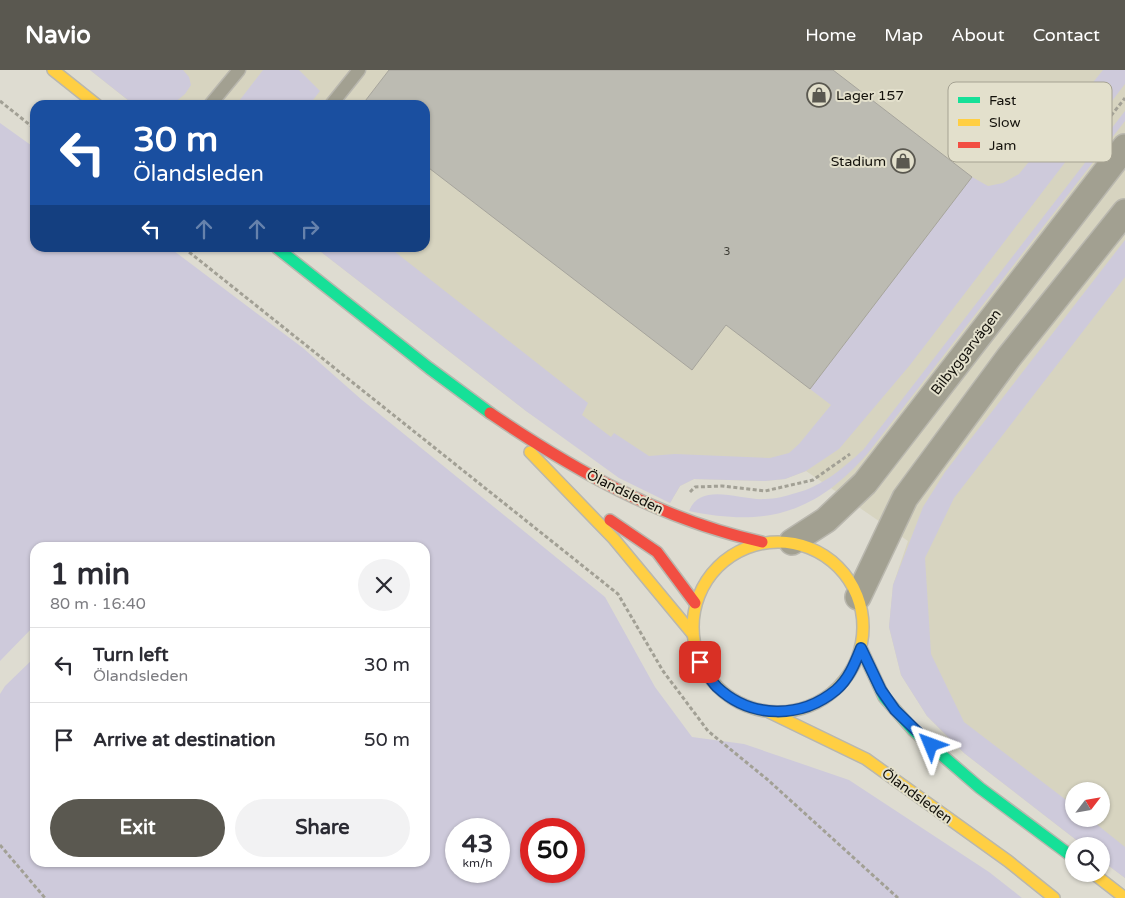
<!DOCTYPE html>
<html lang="en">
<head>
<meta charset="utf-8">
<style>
	:root { --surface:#fff; --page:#f2f2f3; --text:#2b2b33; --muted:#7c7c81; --line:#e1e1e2; --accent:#5a5850 }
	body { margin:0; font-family:"Varela Round",sans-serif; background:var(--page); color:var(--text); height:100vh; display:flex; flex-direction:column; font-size:19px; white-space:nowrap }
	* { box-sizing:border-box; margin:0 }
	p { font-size:16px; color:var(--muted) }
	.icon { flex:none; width:28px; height:28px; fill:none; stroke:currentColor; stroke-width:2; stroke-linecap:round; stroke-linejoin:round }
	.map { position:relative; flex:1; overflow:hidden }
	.side { position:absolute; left:30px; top:472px; width:400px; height:325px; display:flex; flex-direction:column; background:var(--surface); border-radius:15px; box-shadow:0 1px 4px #0004 }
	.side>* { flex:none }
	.guide { position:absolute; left:30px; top:30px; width:400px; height:152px; border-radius:15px; box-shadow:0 1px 4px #0004; background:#1a4fa0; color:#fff; overflow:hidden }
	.needle { width:32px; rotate:59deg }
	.buttons { position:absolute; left:1065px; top:712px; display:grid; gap:10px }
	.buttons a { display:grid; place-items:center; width:45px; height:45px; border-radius:50%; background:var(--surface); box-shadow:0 1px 4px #0004; font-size:25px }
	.speed { position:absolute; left:445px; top:748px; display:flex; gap:10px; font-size:25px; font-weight:700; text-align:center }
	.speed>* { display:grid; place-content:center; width:65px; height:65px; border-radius:50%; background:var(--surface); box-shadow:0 1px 4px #0004; line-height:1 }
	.speed small { font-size:12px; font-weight:400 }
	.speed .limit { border:8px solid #d22; background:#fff; color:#111 }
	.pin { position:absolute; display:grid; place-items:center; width:42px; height:42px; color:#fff; margin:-21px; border-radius:10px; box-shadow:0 2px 8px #0006 }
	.me { position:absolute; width:55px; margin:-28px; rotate:314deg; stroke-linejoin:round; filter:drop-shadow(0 0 4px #0008) }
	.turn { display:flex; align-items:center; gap:18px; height:105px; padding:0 20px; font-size:22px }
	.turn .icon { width:65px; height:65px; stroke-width:2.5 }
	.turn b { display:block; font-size:35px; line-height:42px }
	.lanes { display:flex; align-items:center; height:48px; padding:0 20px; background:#0003; justify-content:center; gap:25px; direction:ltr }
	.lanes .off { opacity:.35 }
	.round { display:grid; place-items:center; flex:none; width:52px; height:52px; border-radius:26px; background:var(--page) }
	.summary { display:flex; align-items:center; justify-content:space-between; height:85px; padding:0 20px }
	h1 { font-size:30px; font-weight:700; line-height:38px }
	.button { display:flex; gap:10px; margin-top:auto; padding:10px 20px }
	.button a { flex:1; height:58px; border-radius:30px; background:var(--accent); color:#fff; font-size:20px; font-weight:700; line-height:58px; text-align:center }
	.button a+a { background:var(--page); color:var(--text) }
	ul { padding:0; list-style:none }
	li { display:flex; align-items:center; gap:15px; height:75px; padding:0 20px; border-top:1px solid var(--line) }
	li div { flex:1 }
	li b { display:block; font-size:19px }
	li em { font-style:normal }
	header { display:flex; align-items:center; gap:30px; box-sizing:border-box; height:70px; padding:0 25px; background:var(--accent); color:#fff }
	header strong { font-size:24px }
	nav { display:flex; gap:28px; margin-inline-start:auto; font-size:18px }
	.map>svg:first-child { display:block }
	.built { fill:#d7d4c0; fill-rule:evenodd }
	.green { fill:#cecadb; fill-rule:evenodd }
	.building { fill:#bcbbb2; stroke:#a6a49c }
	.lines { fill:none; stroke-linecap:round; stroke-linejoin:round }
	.lane-casing { stroke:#b9b7ae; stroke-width:15 }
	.street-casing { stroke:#b9b7ae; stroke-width:28 }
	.fast-casing { stroke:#b9b7ae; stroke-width:14 }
	.slow-casing { stroke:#b9b7ae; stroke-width:14 }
	.jam-casing { stroke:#b9b7ae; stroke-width:14 }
	.path { stroke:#a2a095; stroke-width:3; stroke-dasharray:4 2.5; stroke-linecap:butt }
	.lane { stroke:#a2a091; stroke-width:12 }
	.street { stroke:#a2a091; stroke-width:25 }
	.fast { stroke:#16e098; stroke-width:11 }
	.slow { stroke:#ffcf43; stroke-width:11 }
	.jam { stroke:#f24e42; stroke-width:11 }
	.route-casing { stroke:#114b97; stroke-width:12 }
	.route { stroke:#1a73e8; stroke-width:9 }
	.labels { text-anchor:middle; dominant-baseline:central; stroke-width:4; stroke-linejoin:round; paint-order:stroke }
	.number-label { font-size:11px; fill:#3d3c35 }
	.poi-label { font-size:14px; fill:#13110b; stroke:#e3e0cc; text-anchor:start }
	.street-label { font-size:14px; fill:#13110b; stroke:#e3e0cc }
	.key { fill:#e3e0cc; stroke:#a5a292; stroke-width:1 }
	.key-label { font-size:14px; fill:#13110b }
</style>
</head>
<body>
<header>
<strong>Navio</strong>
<nav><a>Home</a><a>Map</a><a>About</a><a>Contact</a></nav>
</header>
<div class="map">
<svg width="1125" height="828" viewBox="0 0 1125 828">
	<rect width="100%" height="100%" fill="#dedcd1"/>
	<!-- built -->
	<path class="built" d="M90 0H1125V808L1101 790V776H1084L964 683 927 646 901 605 889 557 893 515 908 471 806 401 785 409 765 411 694 409 680 416 670 433 526 341 316 178H425V35H134ZM1074 721H1101V749H1074Z"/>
	<!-- green -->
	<g class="green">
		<polygon points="90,0 183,0 189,7 191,15 185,24 174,33 139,35 128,30"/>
		<polygon points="263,0 299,0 320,21 309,35 236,35"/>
		<polygon points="1103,0 1125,0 1125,14 910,295 839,379 806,401 785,409 765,411 694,409 680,416 670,433 619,408 526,341 316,178 390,178 588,333 582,345 611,367 614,363 649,386 675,384 770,388 789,383 799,374 831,335 810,319 972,107 988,116 1003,113 1019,104"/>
		<path d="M1125 41V51L868 383C815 444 766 457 689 441 701 411 741 431 765 429 775 429 786 426 796 423 823 416 843 398 863 380Z"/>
		<path d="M0 53 35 78V178H170L303 278 362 330 605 527 655 617 692 667 744 674 849 710 989 802 1022 828H0V624L5 616 35 587V792H425V478H35V555L0 591ZM456 759H499V801H456ZM531 759H574V801H531Z"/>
		<polygon points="1125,170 1125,207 954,428 925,488 931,584 964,652 1074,736 1074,749 1090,749 1125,777 1125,808 1101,790 1101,776 1084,776 964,683 927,646 901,605 889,557 893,515 923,437 945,402"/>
	</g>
	<!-- building -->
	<polygon class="building" points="389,0 833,0 972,107 810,319 726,255 692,300 425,95 425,35 362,35"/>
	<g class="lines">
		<!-- lane casing -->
		<g class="lane-casing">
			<g id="lane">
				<polyline points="210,35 239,0"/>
				<polyline points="331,35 359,0"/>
			</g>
		</g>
		<!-- street casing -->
		<g class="street-casing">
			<g id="street">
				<polyline points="792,472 826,450 865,413 1125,77"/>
				<polyline points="858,527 905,428 1009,287 1125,142"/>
			</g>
		</g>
		<!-- fast casing -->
		<g class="fast-casing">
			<g id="fast">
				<polyline points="277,178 429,298 490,343"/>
				<polyline points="861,578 884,627 914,661 980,718 1074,788"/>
			</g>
		</g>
		<!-- slow casing -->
		<g class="slow-casing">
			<g id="slow">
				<polyline points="53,0 97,35"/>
				<polyline points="530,382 614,469 692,563"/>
				<circle cx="778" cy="557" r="85"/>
				<polyline points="769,642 866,689 1008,791 1054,828"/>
				<polyline points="1094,804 1125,828"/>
			</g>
		</g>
		<!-- jam casing -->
		<g class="jam-casing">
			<g id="jam">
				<path d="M490 343C574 400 662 450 762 472"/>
				<polyline points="610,450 657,482 695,533"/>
			</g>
		</g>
		<!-- path -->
		<g class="path">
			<polyline points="0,31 35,59"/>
			<polyline points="1099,61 1125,28"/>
			<polyline points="184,178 618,524 663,601 708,661 768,710 898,828"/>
			<polyline points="690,422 695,417 722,416 765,421 813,410 850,384"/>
			<polyline points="0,775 45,828"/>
		</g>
		<!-- lane -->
		<use href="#lane" class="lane"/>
		<!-- street -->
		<use href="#street" class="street"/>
		<!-- fast -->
		<use href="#fast" class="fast"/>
		<!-- slow -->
		<use href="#slow" class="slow"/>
		<!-- jam -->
		<use href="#jam" class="jam"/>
	</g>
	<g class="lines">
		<!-- route casing -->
		<g class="route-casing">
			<path id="route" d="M700 592C705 600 710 610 717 617 751 649 801 649 836 620 849 609 855 593 861 578L881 620 895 640 931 675"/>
		</g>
		<!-- route -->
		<use href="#route" class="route"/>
	</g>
	<!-- icons -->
	<defs>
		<g id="shop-ring" transform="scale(1.25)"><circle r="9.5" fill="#e3e0cc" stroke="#5a5850" stroke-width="1.5"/><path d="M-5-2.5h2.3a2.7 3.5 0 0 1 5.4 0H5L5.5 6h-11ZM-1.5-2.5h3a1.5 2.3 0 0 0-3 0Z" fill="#5a5850"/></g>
	</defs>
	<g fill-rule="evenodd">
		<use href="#shop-ring" x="819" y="25"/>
		<use href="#shop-ring" x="903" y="91"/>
	</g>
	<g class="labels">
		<!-- number labels -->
		<g class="number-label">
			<text x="727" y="181">3</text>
		</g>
		<!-- poi labels -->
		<g class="poi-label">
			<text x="836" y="25">Lager 157</text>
			<text x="886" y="91" text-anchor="end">Stadium</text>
		</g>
		<!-- street labels -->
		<g class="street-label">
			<text transform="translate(966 282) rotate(-52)">Bilbyggarvägen</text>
			<text transform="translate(625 422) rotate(26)">Ölandsleden</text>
			<text transform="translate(917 726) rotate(36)">Ölandsleden</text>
		</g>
	</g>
	<!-- legend -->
	<rect x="948" y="12" width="164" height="80" rx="8" class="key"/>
	<rect x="958" y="27" width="22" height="6" fill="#16e098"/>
	<rect x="958" y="49" width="22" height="7" fill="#ffcf43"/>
	<rect x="958" y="72" width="22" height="6" fill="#f24e42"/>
	<g class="key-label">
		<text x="989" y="35">Fast</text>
		<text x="989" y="57">Slow</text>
		<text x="989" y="80">Jam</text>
	</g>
</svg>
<div class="buttons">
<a><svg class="needle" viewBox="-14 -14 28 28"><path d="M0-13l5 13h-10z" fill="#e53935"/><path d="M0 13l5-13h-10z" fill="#7c7c81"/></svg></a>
<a><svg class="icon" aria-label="search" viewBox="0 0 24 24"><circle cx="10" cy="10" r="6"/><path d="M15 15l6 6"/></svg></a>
</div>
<div class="speed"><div>43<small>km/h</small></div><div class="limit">50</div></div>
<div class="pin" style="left:700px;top:592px;background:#d93025"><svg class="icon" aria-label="arrive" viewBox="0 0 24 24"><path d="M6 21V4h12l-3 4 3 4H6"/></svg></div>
<svg class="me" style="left:931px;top:675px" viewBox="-20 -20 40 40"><path d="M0-17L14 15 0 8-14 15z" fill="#1a73e8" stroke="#fff" stroke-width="4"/></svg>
<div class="guide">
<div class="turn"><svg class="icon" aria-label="left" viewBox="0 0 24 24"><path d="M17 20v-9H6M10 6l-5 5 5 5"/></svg><div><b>30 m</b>Ölandsleden</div></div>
<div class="lanes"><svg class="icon" aria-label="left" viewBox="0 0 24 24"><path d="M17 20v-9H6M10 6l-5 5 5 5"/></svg><svg class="icon off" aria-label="ahead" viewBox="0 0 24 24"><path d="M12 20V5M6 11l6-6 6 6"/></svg><svg class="icon off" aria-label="ahead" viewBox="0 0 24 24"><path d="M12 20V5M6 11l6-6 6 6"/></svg><svg class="icon off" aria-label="right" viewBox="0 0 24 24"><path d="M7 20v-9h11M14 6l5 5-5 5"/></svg></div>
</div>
<section class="side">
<div class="summary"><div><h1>1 min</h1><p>80 m · 16:40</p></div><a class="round"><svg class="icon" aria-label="close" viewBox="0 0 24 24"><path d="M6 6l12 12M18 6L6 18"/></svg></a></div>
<ul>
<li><svg class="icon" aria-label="left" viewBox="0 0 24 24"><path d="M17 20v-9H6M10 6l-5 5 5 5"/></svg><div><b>Turn left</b><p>Ölandsleden</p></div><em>30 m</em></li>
<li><svg class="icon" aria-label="arrive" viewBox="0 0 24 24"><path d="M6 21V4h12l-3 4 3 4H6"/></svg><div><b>Arrive at destination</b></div><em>50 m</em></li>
</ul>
<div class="button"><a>Exit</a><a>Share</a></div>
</section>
</div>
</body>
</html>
